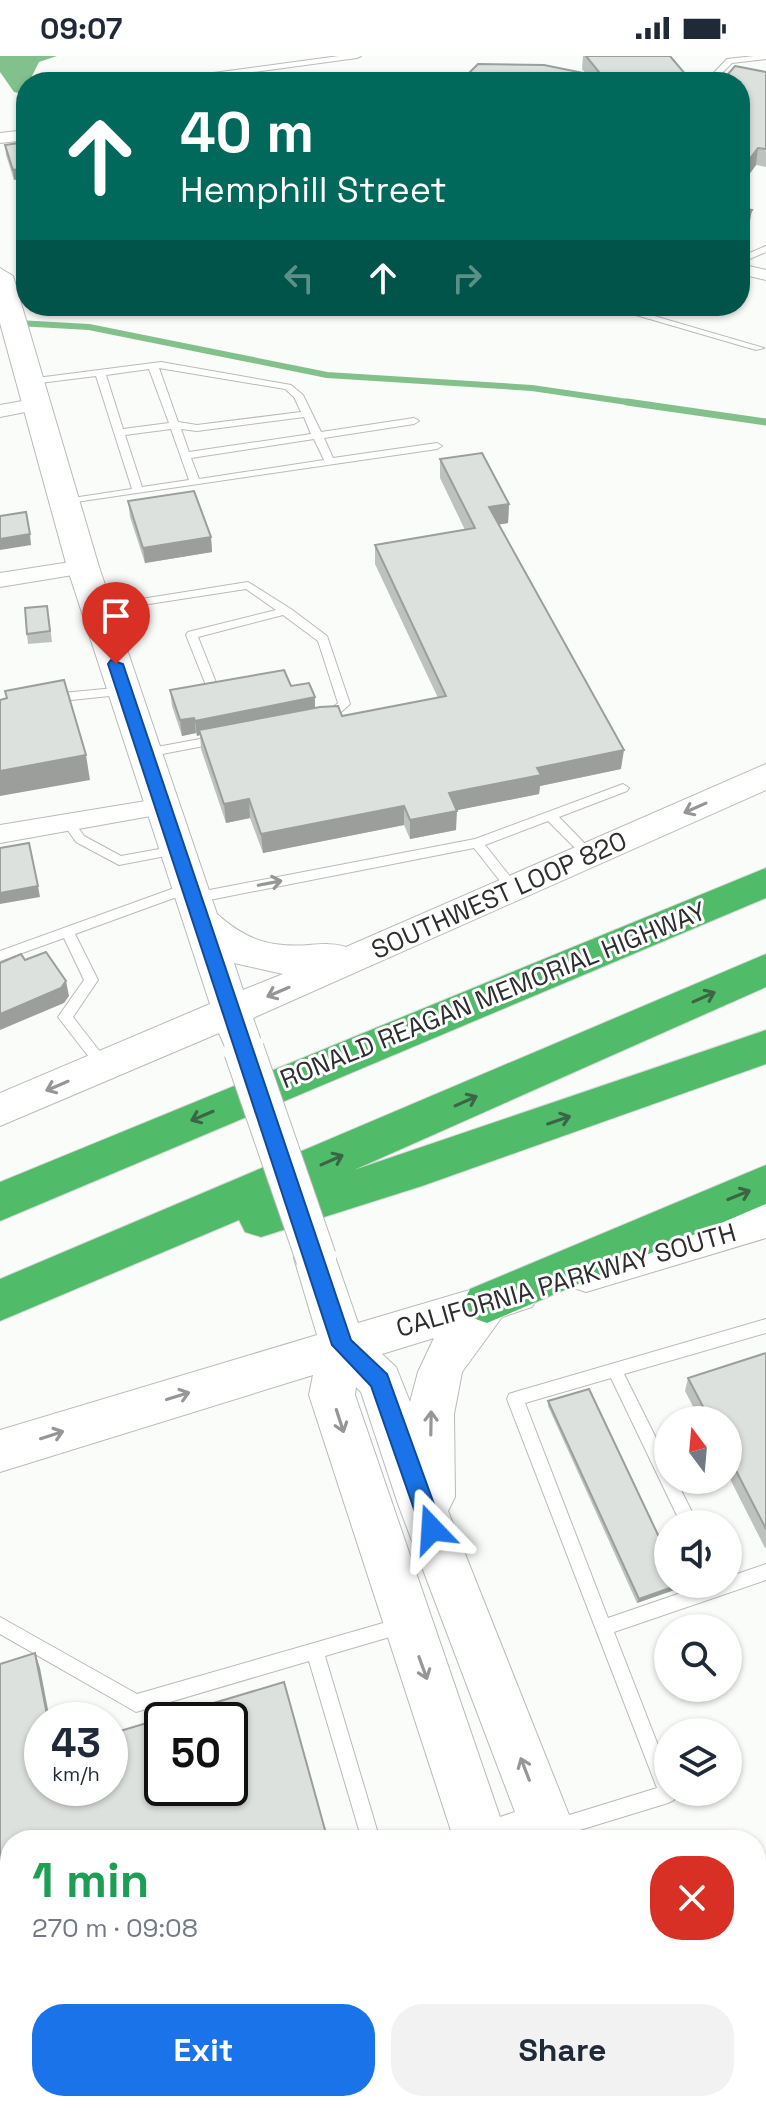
<!DOCTYPE html>
<html lang="en">
<head>
<meta charset="utf-8">
<style>
	:root { --surface:#fff; --page:#f2f2f3; --text:#1f2937; --muted:#747a83; --accent:#1a73e8 }
	body { margin:0; font-family:"Space Grotesk",sans-serif; background:var(--page); color:var(--text); height:100vh; display:flex; flex-direction:column; font-size:30px; white-space:nowrap }
	* { box-sizing:border-box; margin:0 }
	p { font-size:26px; color:var(--muted) }
	.icon { flex:none; width:44px; height:44px; fill:none; stroke:currentColor; stroke-width:2; stroke-linecap:round; stroke-linejoin:round }
	.map { position:relative; flex:1; overflow:hidden }
	.sheet { position:absolute; left:0px; top:1774px; width:766px; height:282px; display:flex; flex-direction:column; background:var(--surface); border-radius:32px 32px 0 0; box-shadow:0 2px 6px #0004 }
	.sheet>* { flex:none }
	.top-card { position:absolute; left:16px; top:16px; width:734px; height:244px; border-radius:32px; box-shadow:0 2px 6px #0004; background:#00695c; color:#fff; overflow:hidden }
	.needle { width:52px; rotate:344deg }
	.tools { position:absolute; left:654px; top:1350px; display:grid; gap:16px }
	.tools a { display:grid; place-items:center; width:88px; height:88px; border-radius:50%; background:var(--surface); box-shadow:0 2px 6px #0004; font-size:40px }
	.speed { position:absolute; left:24px; top:1646px; display:flex; gap:16px; font-size:40px; font-weight:700; text-align:center }
	.speed>* { display:grid; place-content:center; width:104px; height:104px; border-radius:50%; background:var(--surface); box-shadow:0 2px 6px #0004; line-height:1 }
	.speed small { font-size:20px; font-weight:400 }
	.speed .limit { border:4px solid #111; border-radius:12px; background:#fff; color:#111 }
	.pin { position:absolute; display:grid; place-items:center; width:68px; height:68px; color:#fff; margin:-82px -34px; border-radius:50% 50% 50% 0; rotate:-45deg; box-shadow:0 0 8px #0007 }
	.pin .icon { rotate:45deg }
	.me { position:absolute; width:88px; margin:-44px; rotate:340deg; stroke-linejoin:round; filter:drop-shadow(0 0 6px #0008) }
	.turn { display:flex; align-items:center; gap:28px; height:168px; padding:0 32px; font-size:36px }
	.turn .icon { width:104px; height:104px; stroke-width:2.5 }
	.turn b { display:block; font-size:56px; line-height:68px }
	.lanes { display:flex; align-items:center; height:76px; padding:0 32px; background:#0003; justify-content:center; gap:40px; direction:ltr }
	.lanes .off { opacity:.35 }
	.round { display:grid; place-items:center; flex:none; width:84px; height:84px; border-radius:32px; background:var(--page) }
	.overview { display:flex; align-items:center; justify-content:space-between; height:136px; padding:0 32px }
	h1 { font-size:48px; font-weight:800; line-height:60px; color:#1e9e55 }
	.primary-button { display:flex; gap:16px; margin-top:auto; padding:16px 32px }
	.primary-button a { flex:1; height:92px; border-radius:32px; background:var(--accent); color:#fff; font-size:32px; font-weight:800; line-height:92px; text-align:center }
	.primary-button a+a { background:var(--page); color:var(--text) }
	.status { display:flex; justify-content:space-between; align-items:center; height:56px; padding:0 40px; background:var(--surface); direction:ltr }
	.status svg { height:22px; fill:currentColor }
	.map>svg:first-child { display:block }
	.water { fill:#82c18c }
	.lines { fill:none; stroke-linecap:round; stroke-linejoin:round }
	.stream-far1 { stroke:#82c18c; stroke-width:6 }
	.stream { stroke:#82c18c; stroke-width:7 }
	.service-casing { stroke:#b8bbb8; stroke-width:2 }
	.minor-casing { stroke:#b8bbb8; stroke-width:2 }
	.secondary-casing { stroke:#b8bbb8; stroke-width:2 }
	.motorway-casing { stroke:#d9d9d9; stroke-width:2 }
	.service { fill:#fff; fill-rule:evenodd }
	.minor { fill:#fff; fill-rule:evenodd }
	.secondary { fill:#fff; fill-rule:evenodd }
	.motorway { fill:#50bb68; fill-rule:evenodd }
	.secondary-bridge-casing { stroke:#b8bbb8; stroke-width:42; stroke-linecap:butt }
	.secondary-bridge { stroke:#fff; stroke-width:40 }
	.wall { fill:#bec2bf }
	.shaded-wall { fill:#9b9e9b }
	.building { fill:#dde1de; stroke:#9b9e9b; stroke-width:2; fill-rule:evenodd }
	.oneway { stroke:#969696 }
	.oneway2 { stroke:#3b6645 }
	.route { fill:#1a73e8; stroke:#114b97; stroke-width:2 }
	.labels { text-anchor:middle; dominant-baseline:central; stroke-width:6; stroke-linejoin:round; paint-order:stroke }
	.street-label { font-size:26px; fill:#2d2e2d; stroke:#fff }
</style>
</head>
<body>
<div class="status"><b>09:07</b><svg viewBox="0 0 49 12"><path d="M0 12V9h3v3zM5 12V6h3v6zM10 12V3h3v9zM15 12V0h3v12zM26 1h20v11H26zM47 4h2v5h-2z"/></svg></div>
<div class="map">
<svg width="766" height="2055" viewBox="0 0 766 2055">
	<rect width="100%" height="100%" fill="#f9fcf9"/>
	<!-- water -->
	<polygon class="water" points="0,0 57,0 39,6 23,38 14,36 0,16"/>
	<g class="lines">
		<!-- stream-far1 -->
		<polyline class="stream-far1" points="0,266 89,271 327,319 532,332 641,348"/>
		<!-- stream -->
		<polyline class="stream" points="627,346 766,366"/>
		<!-- service casing -->
		<g class="service-casing">
			<g id="service">
				<polygon points="339,0 361,0 357,2 179,26 157,26 161,24"/>
				<polygon points="754,0 766,0 766,3 732,7 713,26 705,26 727,3"/>
				<polygon points="487,14 491,16 490,18 445,26 428,26"/>
				<polygon points="766,190 766,196 740,207 740,201"/>
				<polygon points="605,250 620,250 764,292 756,294"/>
				<path d="M161 306 291 329 303 339 321 376 414 362 419 365 414 368 324 382 333 402 437 387 442 390 437 393 62 448V444L66 443 132 433 96 320 32 328 27 325 29 323ZM159 312 285 333 294 341 301 356 197 369 178 366ZM149 313 169 367 123 373 106 319ZM304 361 311 378 189 396 181 373 197 375ZM171 373 189 424 142 431 125 379ZM314 383 324 404 199 423 191 402Z"/>
				<polygon points="248,526 291,553 327,580 350,648 331,665 323,665 321,662 338,647 318,585 283,559 198,581 217,629 211,633 207,632 186,579 188,576 276,554 246,533 97,556 91,553 97,550"/>
				<polygon points="125,631 131,635 129,638 52,646 46,642 52,638"/>
				<polygon points="216,680 220,681 220,687 146,701 140,697 146,693"/>
				<polygon points="623,728 629,732 627,735 559,761 593,796 595,799 593,802 585,802 548,765 485,789 519,832 513,837 508,835 474,792 194,847 188,842 194,837 475,783"/>
				<polygon points="68,762 72,763 84,780 121,800 176,790 182,794 176,798 119,809 76,786 62,766"/>
				<polygon points="191,826 197,831 196,834 75,878 98,924 73,961 111,1010 109,1014 99,1014 58,961 84,924 64,882 0,905 0,895"/>
				<polygon points="766,1263 766,1277 624,1318 668,1406 668,1424 676,1424 698,1468 681,1468 611,1322 525,1347 608,1562 707,1528 728,1528 728,1521 766,1508 766,1524 614,1576 668,1715 668,1736 676,1736 677,1738 674,1744 668,1747 557,1781 550,1779 548,1772 550,1765 657,1732 507,1343 509,1338 515,1336"/>
				<polygon points="0,1561 137,1638 404,1561 410,1563 413,1569 410,1575 325,1600 380,1784 362,1784 309,1605 136,1656 0,1578"/>
				<polygon points="10,1968 10,1988 0,1991 0,1971"/>
				<polygon points="235,2046 268,2046 272,2048 275,2055 242,2055 238,2053"/>
				<polygon points="410,2046 430,2046 432,2055 412,2055"/>
			</g>
		</g>
		<!-- minor casing -->
		<g class="minor-casing">
			<g id="minor">
				<polygon points="26,74 26,84 0,87 0,77"/>
				<polygon points="740,208 766,214 766,224 740,218"/>
				<polygon points="39,342 46,344 49,348 46,352 0,361 0,349"/>
				<polygon points="83,504 91,506 94,511 91,516 0,531 0,517"/>
				<polygon points="164,742 173,744 176,750 173,756 0,787 0,769"/>
			</g>
		</g>
		<!-- secondary casing -->
		<g class="secondary-casing">
			<g id="secondary">
				<path d="M0 212 13 220 99 511 217 858C246 884 271 892 309 889 323 888 333 887 346 891L766 708V734L253 962 260 982 254 993 240 997 226 993 219 977 0 1070V1037L210 948 67 511 0 267ZM234 907 283 918 243 934Z"/>
				<polygon points="766,1148 766,1182 586,1236 571,1231 564,1218 571,1205"/>
				<path d="M316 1184 331 1189 358 1267 517 1220 532 1225 539 1238 532 1251 502 1261 462 1316 454 1358 455 1441 448 1455 579 1784H454L309 1339 313 1319 0 1416V1374L317 1279 294 1202 301 1189ZM434 1282 418 1316 410 1346 396 1311 382 1298ZM356 1331 361 1336 398 1448 515 1756 500 1761 355 1339Z"/>
				<polygon points="522,2046 580,2046 582,2055 524,2055"/>
				<polygon points="607,2046 665,2046 666,2055 608,2055"/>
			</g>
		</g>
		<!-- motorway casing -->
		<g class="motorway-casing">
			<g id="motorway">
				<polygon points="766,812 766,842 0,1165 0,1126"/>
				<polygon points="766,898 766,931 354,1114 766,974 766,1008 422,1130 261,1181 245,1176 239,1164 0,1265 0,1223"/>
				<polygon points="766,1109 766,1148 487,1267 470,1261 463,1247 470,1233"/>
			</g>
		</g>
		<!-- service -->
		<use href="#service" class="service"/>
		<!-- minor -->
		<use href="#minor" class="minor"/>
		<!-- secondary -->
		<use href="#secondary" class="secondary"/>
		<!-- motorway -->
		<use href="#motorway" class="motorway"/>
		<!-- secondary-bridge casing -->
		<g class="secondary-bridge-casing">
			<polyline id="secondary-bridge" points="244,994 316,1202"/>
		</g>
		<!-- secondary-bridge -->
		<use href="#secondary-bridge" class="secondary-bridge"/>
	</g>
	<!-- wall -->
	<g class="wall">
		<polygon points="583,0 670,0 692,26 460,26 585,17 582,13"/>
		<polygon points="766,16 766,111 756,109 743,127 740,126 740,26"/>
		<polygon points="26,86 14,124 6,99 5,89"/>
		<polygon points="440,403 509,448 508,467 498,469 621,713 540,730 539,738 456,754 456,774 410,783 404,769 263,797 250,762 226,767 201,693 200,679 197,680 196,677 182,680 172,650 170,634 291,630 315,652 342,660 438,642 375,508 375,489 465,474 440,422"/>
		<polygon points="128,445 211,481 212,496 145,507 130,461"/>
		<polygon points="49,561 52,586 28,588 27,578"/>
		<polygon points="766,1297 766,1491 765,1492 728,1419 728,1364 700,1364 685,1335 688,1322"/>
		<polygon points="548,1345 681,1528 680,1532 637,1547 548,1350"/>
	</g>
	<!-- shaded-wall -->
	<g class="shaded-wall">
		<polygon points="758,92 756,109 743,127 745,109"/>
		<polygon points="26,112 26,122 14,124 13,114"/>
		<polygon points="752,154 750,165 740,179 740,171"/>
		<polygon points="509,448 508,467 488,470 489,451"/>
		<polygon points="30,478 31,489 0,494 0,483"/>
		<polygon points="211,481 212,496 145,507 143,492"/>
		<polygon points="315,641 315,657 199,674 200,679 197,680 195,665"/>
		<polygon points="194,662 196,677 182,680 180,664"/>
		<polygon points="624,694 621,713 540,730 539,738 448,756 449,737 537,712"/>
		<polygon points="86,699 90,724 0,740 0,715"/>
		<polygon points="249,743 250,762 226,767 224,748"/>
		<polygon points="404,750 404,769 263,797 261,778"/>
		<polygon points="457,755 456,774 410,783 410,764"/>
		<polygon points="38,830 40,841 0,848 0,837"/>
		<polygon points="66,925 69,940 64,947 0,974 0,958"/>
		<polygon points="681,1528 680,1532 637,1547 639,1543"/>
		<polygon points="35,1597 40,1612 50,1664 48,1664"/>
		<polygon points="10,1928 10,1940 0,1944 0,1931"/>
	</g>
	<!-- building -->
	<g class="building">
		<polygon points="586,0 670,0 692,26 460,26 478,8 544,9 603,21"/>
		<polygon points="735,10 766,16 766,93 758,92 745,109 740,108 740,26 721,26"/>
		<polygon points="26,86 26,112 13,114 5,89"/>
		<polygon points="740,152 752,154 740,171"/>
		<polygon points="482,397 509,448 489,451 624,694 537,712 541,719 449,737 457,755 410,764 404,750 261,778 249,743 224,748 199,674 320,651 338,650 342,660 446,640 375,489 475,472 440,403"/>
		<polygon points="194,435 211,481 143,492 128,445"/>
		<polygon points="26,456 30,478 0,483 0,460"/>
		<polygon points="47,550 50,575 27,578 25,552"/>
		<polygon points="284,614 291,630 309,627 315,641 195,665 194,662 180,664 170,634"/>
		<polygon points="64,624 86,699 0,715 0,644 7,642 5,635"/>
		<polygon points="29,787 38,830 0,837 0,792"/>
		<polygon points="46,896 66,925 61,932 0,958 0,907 21,898 25,904"/>
		<polygon points="766,1297 766,1473 728,1399 728,1364 710,1364 688,1322"/>
		<polygon points="589,1333 668,1500 668,1528 681,1528 639,1543 548,1345"/>
		<path d="M35 1597 48 1664H42V1732H110V1678L284 1626 327 1781 318 1784H10V1928L0 1931V1608ZM162 1664H230V1732H162Z"/>
	</g>
	<!-- one-way arrows -->
	<defs><path id="oneway-shaft" d="M-6 0H5M1.5-3L5.5 0L1.5 3" fill="none" stroke-width="1.6" stroke-linecap="round" stroke-linejoin="round" transform="scale(2)"/></defs>
	<g class="oneway">
		<use href="#oneway-shaft" transform="translate(695 752) rotate(156)"/>
		<use href="#oneway-shaft" transform="translate(270 827) rotate(-11)"/>
		<use href="#oneway-shaft" transform="translate(278 936) rotate(157)"/>
		<use href="#oneway-shaft" transform="translate(57 1030) rotate(157)"/>
		<use href="#oneway-shaft" transform="translate(178 1340) rotate(-17)"/>
		<use href="#oneway-shaft" transform="translate(340 1365) rotate(72)"/>
		<use href="#oneway-shaft" transform="translate(431 1367) rotate(-89)"/>
		<use href="#oneway-shaft" transform="translate(52 1379) rotate(-18)"/>
		<use href="#oneway-shaft" transform="translate(423 1612) rotate(70)"/>
		<use href="#oneway-shaft" transform="translate(525 1713) rotate(-111)"/>
	</g>
	<g class="oneway2">
		<use href="#oneway-shaft" transform="translate(704 941) rotate(-24)"/>
		<use href="#oneway-shaft" transform="translate(466 1045) rotate(-24)"/>
		<use href="#oneway-shaft" transform="translate(202 1060) rotate(157)"/>
		<use href="#oneway-shaft" transform="translate(559 1064) rotate(-19)"/>
		<use href="#oneway-shaft" transform="translate(332 1104) rotate(-24)"/>
		<use href="#oneway-shaft" transform="translate(739 1139) rotate(-22)"/>
	</g>
	<!-- route -->
	<polygon class="route" points="111,604 123,608 351,1284 387,1318 443,1473 440,1480 432,1483 424,1480 421,1473 371,1330 332,1289 108,608"/>
	<g class="labels">
		<!-- street labels -->
		<g class="street-label">
			<text transform="translate(499 839) rotate(-24)">SOUTHWEST LOOP 820</text>
			<text transform="translate(493 939) rotate(-22)">RONALD REAGAN MEMORIAL HIGHWAY</text>
			<text transform="translate(566 1224) rotate(-16)">CALIFORNIA PARKWAY SOUTH</text>
		</g>
	</g>
</svg>
<div class="tools">
<a><svg class="needle" viewBox="-14 -14 28 28"><path d="M0-13l5 13h-10z" fill="#e53935"/><path d="M0 13l5-13h-10z" fill="#747a83"/></svg></a>
<a><svg class="icon" aria-label="sound" viewBox="0 0 24 24"><path d="M4 9h4l5-4v14l-5-4H4zM17 9q2 3 0 6"/></svg></a>
<a><svg class="icon" aria-label="search" viewBox="0 0 24 24"><circle cx="10" cy="10" r="6"/><path d="M15 15l6 6"/></svg></a>
<a><svg class="icon" aria-label="layers" viewBox="0 0 24 24"><path d="M12 4l9 5-9 5-9-5zM3 14l9 5 9-5"/></svg></a>
</div>
<div class="speed"><div>43<small>km/h</small></div><div class="limit">50</div></div>
<div class="pin" style="left:116px;top:608px;background:#d93025"><svg class="icon" aria-label="arrive" viewBox="0 0 24 24"><path d="M6 21V4h12l-3 4 3 4H6"/></svg></div>
<svg class="me" style="left:432px;top:1473px" viewBox="-20 -20 40 40"><path d="M0-17L14 15 0 8-14 15z" fill="#1a73e8" stroke="#fff" stroke-width="4"/></svg>
<div class="top-card">
<div class="turn"><svg class="icon" aria-label="ahead" viewBox="0 0 24 24"><path d="M12 20V5M6 11l6-6 6 6"/></svg><div><b>40 m</b>Hemphill Street</div></div>
<div class="lanes"><svg class="icon off" aria-label="left" viewBox="0 0 24 24"><path d="M17 20v-9H6M10 6l-5 5 5 5"/></svg><svg class="icon" aria-label="ahead" viewBox="0 0 24 24"><path d="M12 20V5M6 11l6-6 6 6"/></svg><svg class="icon off" aria-label="right" viewBox="0 0 24 24"><path d="M7 20v-9h11M14 6l5 5-5 5"/></svg></div>
</div>
<section class="sheet">
<div class="overview"><div><h1>1 min</h1><p>270 m · 09:08</p></div><a class="round" style="background:#d93025;color:#fff"><svg class="icon" aria-label="close" viewBox="0 0 24 24"><path d="M6 6l12 12M18 6L6 18"/></svg></a></div>
<div class="primary-button"><a>Exit</a><a>Share</a></div>
</section>
</div>
</body>
</html>
